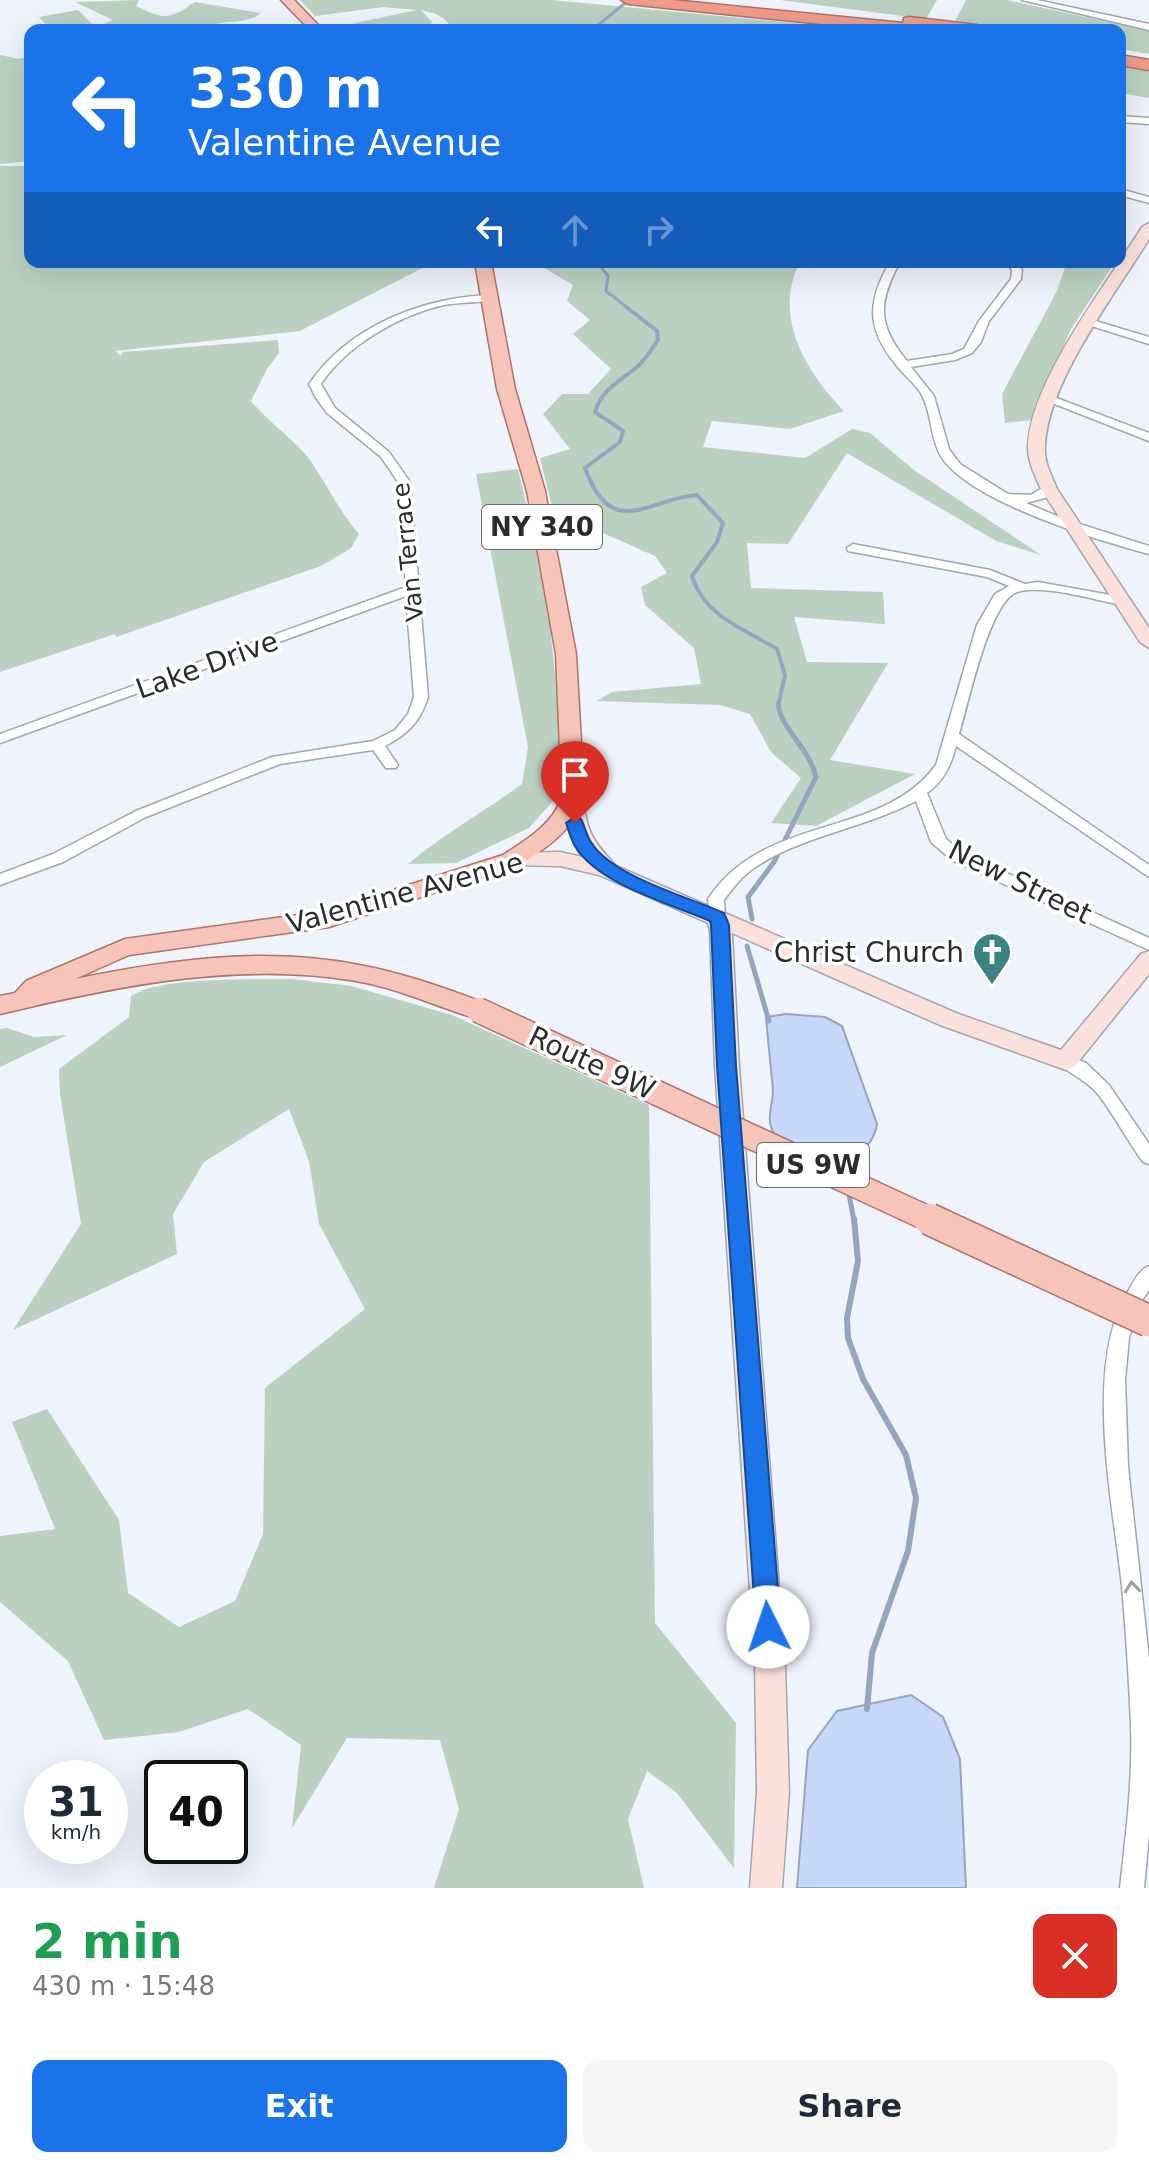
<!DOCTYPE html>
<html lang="en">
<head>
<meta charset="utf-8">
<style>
	:root { --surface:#fff; --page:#f6f6f7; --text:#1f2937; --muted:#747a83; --accent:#1a73e8 }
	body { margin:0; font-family:"DejaVu Sans",sans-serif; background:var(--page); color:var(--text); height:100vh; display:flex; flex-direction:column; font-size:30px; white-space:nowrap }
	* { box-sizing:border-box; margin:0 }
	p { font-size:26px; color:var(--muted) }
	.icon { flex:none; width:44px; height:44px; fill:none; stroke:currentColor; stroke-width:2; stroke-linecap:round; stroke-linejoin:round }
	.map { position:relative; height:1888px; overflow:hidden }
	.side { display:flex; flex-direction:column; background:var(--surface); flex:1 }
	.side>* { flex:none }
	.top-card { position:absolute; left:24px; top:24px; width:1102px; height:244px; border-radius:16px; box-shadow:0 8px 32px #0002; background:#1a73e8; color:#fff; overflow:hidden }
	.speed { position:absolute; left:24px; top:1760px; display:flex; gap:16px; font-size:40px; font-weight:700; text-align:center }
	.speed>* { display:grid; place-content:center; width:104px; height:104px; border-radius:50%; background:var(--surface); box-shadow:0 8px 32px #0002; line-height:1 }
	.speed small { font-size:20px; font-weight:400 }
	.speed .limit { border:4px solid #111; border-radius:12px; background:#fff; color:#111 }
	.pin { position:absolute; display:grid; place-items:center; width:68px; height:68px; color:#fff; margin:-82px -34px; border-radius:50% 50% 50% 0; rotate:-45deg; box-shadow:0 0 8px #0007 }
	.pin .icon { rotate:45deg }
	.me { position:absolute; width:88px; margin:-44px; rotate:356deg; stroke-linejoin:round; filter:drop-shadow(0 0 6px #0008) }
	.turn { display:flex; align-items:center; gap:28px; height:168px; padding:0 32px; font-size:36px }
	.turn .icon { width:104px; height:104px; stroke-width:2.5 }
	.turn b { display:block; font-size:56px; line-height:68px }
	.lanes { display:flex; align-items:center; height:76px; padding:0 32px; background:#0003; justify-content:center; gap:40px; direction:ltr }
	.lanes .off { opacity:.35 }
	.round { display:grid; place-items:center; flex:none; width:84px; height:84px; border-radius:16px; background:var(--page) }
	.summary { display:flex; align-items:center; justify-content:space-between; height:136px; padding:0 32px }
	h1 { font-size:48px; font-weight:600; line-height:60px; color:#1e9e55 }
	.action { display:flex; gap:16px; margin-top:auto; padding:16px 32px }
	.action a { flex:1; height:92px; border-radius:16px; background:var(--accent); color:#fff; font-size:32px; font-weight:600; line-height:92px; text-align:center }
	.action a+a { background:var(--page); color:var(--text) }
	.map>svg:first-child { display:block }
	.green { fill:#bad1c1 }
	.water { fill:#c6d7fa; stroke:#97a4bd; stroke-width:2 }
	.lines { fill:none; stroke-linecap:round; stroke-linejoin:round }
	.stream-far3 { stroke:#97a4bd; stroke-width:3 }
	.stream-far2 { stroke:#97a4bd; stroke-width:4 }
	.stream-far1 { stroke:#97a4bd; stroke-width:5 }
	.stream { stroke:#97a4bd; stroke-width:6 }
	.street-casing { stroke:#a2a6ad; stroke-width:3 }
	.secondary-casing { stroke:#a2a6ad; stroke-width:3 }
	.primary-casing { stroke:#ab756a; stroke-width:3 }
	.highway-casing { stroke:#ab756a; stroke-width:3 }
	.street { fill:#fff; fill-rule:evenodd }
	.secondary { fill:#fbe1dc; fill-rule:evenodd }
	.primary { fill:#f7c4b9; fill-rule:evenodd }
	.highway { fill:#f19c8a; fill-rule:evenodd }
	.primary-bridge-far1-casing { stroke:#ab756a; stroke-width:27; stroke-linecap:butt }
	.primary-bridge-casing { stroke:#ab756a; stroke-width:34; stroke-linecap:butt }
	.primary-bridge-far1 { stroke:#f7c4b9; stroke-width:24 }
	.primary-bridge { stroke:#f7c4b9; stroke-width:31 }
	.oneway { stroke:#9fa0a1 }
	.route { fill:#1a73e8; stroke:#114b97; stroke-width:2 }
	.labels { text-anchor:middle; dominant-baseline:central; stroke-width:7; stroke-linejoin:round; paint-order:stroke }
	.far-street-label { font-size:24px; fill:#2a2c2e; stroke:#fff }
	.shield { fill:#fff; stroke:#6a6b6d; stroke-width:2 }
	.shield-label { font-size:26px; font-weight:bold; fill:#2a2c2e }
	.street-label { font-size:28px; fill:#2a2c2e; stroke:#fff }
	.poi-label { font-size:28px; fill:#2a2c2e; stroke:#fff; text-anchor:end }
</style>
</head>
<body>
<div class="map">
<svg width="1149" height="1888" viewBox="0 0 1149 1888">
	<rect width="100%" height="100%" fill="#eff3fb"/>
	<!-- green -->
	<g class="green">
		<path d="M139 0 136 6C164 20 169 20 195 2L261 13C244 27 220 17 203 30H90L113 20 75 2Z"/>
		<path d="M300 0H552L868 30H452C447 17 434 12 421 10L432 22 427 30H350L348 28 355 23 417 10 383 7 315 16Z"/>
		<polygon points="780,0 937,0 926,19"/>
		<polygon points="966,0 1007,0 1149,31 1149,54 1120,49 1120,30 1002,30 954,23"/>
		<polygon points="78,10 92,24 51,30 39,17"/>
		<polygon points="0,55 19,59 30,56 30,161 0,164"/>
		<polygon points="1120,66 1149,71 1149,98 1120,93"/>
		<path d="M0 166H30V262H434L300 331 115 351 121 356 123 352 278 340 279 353 267 369 251 401C268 422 296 441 310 460 327 485 339 511 359 534L351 548 321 566 116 637 115 634 0 672Z"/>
		<path d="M800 262C772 316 806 372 844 411L790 429 712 421 703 447 805 458 852 429 870 433 914 470 1041 555 996 541 847 453 788 544 747 543 751 588 883 592 885 624 794 617 807 662 888 663 830 760 915 774 816 826 771 823 801 778 771 752 750 714 720 705 597 701 612 692 701 684 694 648 645 605 641 587 667 573 655 556 587 526 559 536 540 458 570 449 543 414 562 394H588L611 369 573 334 590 320 567 301 573 285 536 263Z"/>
		<polygon points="1062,262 1115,262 1071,329 1031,420 1005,423 1002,394 1057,291 1066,265"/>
		<path d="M518 469 546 589 559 711 560 793 529 828 456 863 408 864C444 834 484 812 522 784L528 747 476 474Z"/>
		<path d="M292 979 351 986 452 1015 649 1105 655 1623 736 1723 734 1868 676 1792 647 1771 628 1819 644 1888H434L459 1809 440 1740 347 1738 292 1828 301 1745 248 1709 179 1732 104 1740 68 1661 0 1602V1536L55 1529 12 1422 47 1409 119 1520 128 1593 179 1627 235 1601 263 1534 265 1388 365 1309 319 1224 309 1161 289 1109 204 1162 173 1214 177 1254 13 1330 81 1224 60 1094 59 1069 129 1017 131 996C162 976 253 980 292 979Z"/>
		<polygon points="7,1028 34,1037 67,1035 0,1067 0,1029"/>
	</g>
	<!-- water -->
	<g class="water">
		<path d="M786 1014 825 1017 842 1026 877 1124C874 1142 863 1153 845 1157 820 1161 779 1154 771 1127 767 1117 773 1102 773 1091 771 1066 768 1042 766 1017Z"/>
		<polygon points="911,1695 943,1717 960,1759 966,1888 797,1888 808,1750 837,1711"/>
	</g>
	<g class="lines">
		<!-- stream-far3 -->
		<g class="stream-far3">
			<polyline points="592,30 629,0"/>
			<polyline points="597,262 608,276 606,291 628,308"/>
		</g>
		<!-- stream-far2 -->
		<path class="stream-far2" d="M625 306 657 331 658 340C652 349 646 359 638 366 621 381 602 388 595 412L623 431 620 442 585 468C612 543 649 498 697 495L723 523 717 542 692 576C704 616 744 629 777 649L785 675 778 706"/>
		<!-- stream-far1 -->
		<g class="stream-far1">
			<path d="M752 919 748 897 774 862 816 777C809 747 782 731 778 704"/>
			<polyline points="747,946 769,1021"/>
			<polyline points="848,1189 854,1221"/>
		</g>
		<!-- stream -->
		<polyline class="stream" points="854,1219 858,1261 847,1318 848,1338 863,1379 906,1455 916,1498 908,1551 872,1653 867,1709"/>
		<!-- street casing -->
		<g class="street-casing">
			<g id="street">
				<polygon points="1022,0 1037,0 1149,24 1149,30"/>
				<polygon points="1120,116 1149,118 1149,124 1120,122"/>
				<polygon points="1120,189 1149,197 1149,203 1120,195"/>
				<path d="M890 262H900C878 302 877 325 907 361L952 354 964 349 979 321 1011 279 1012 270 1006 262H1016L1022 270 1021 279 989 321 981 342 972 353 955 360 911 367 934 396 949 449 960 464 1008 494 1031 495 1045 486H1053L1055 489 1045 498 1026 503 1064 519 1149 546V554C1097 540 979 504 945 462 928 441 934 411 918 389 912 381 903 374 897 366 867 330 866 303 890 262Z"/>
				<path d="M489 295 493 296V300C477 303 460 302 444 305 399 315 346 346 321 384L335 408 389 452 410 482 428 697C420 722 408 734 385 746L398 765 396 768H386L373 750 280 764 146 817 63 862 0 885V874L53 854 136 811 272 757 373 741 395 730 408 714 414 697 406 596 0 743V734L406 587 398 482 381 457 327 413 316 398 309 384C349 326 421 298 489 295Z"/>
				<polygon points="1089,319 1149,337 1149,344 1085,324 1085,320"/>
				<polygon points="1051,396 1149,433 1149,441 1047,401 1045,399"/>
				<path d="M853 544 990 570 1025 584 1038 582 1127 598 1129 601 1122 605C1094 600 1043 584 1017 592 989 602 968 705 959 734L1149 865V877L956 746C951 765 944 781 927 793L946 839 963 853 1149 938V950L953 861 931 842 916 801C865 828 801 836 754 868 742 876 733 888 724 900L725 917 723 921H711L708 899C764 813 881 840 936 765L977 625 995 594 1009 586 987 577 848 551 847 548Z"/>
				<path d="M1066 1055 1086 1063 1109 1085 1149 1144V1164L1143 1162C1126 1139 1114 1114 1097 1093 1085 1079 1065 1072 1058 1061L1060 1057Z"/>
				<path d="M1149 1266V1290L1139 1305 1129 1338 1125 1379 1128 1467 1149 1659V1834L1144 1888H1120C1126 1834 1133 1780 1131 1725 1129 1679 1126 1632 1122 1586 1113 1503 1082 1362 1130 1288 1135 1280 1139 1270 1149 1266Z"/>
			</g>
		</g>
		<!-- secondary casing -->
		<g class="secondary-casing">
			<g id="secondary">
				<path d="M1149 223V239C1116 293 1046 384 1045 448 1044 463 1052 476 1057 489L1149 628V648L1140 642 1041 489C1035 476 1028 462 1028 447 1030 381 1107 284 1142 227Z"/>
				<path d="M573 789 583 796C586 832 593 841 616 866L956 1013 1061 1050 1141 954 1149 951V974L1074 1067 1066 1070 940 1025 732 933 739 1066 785 1666 789 1792 782 1888H750L757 1792 755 1666 715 1066 710 930 708 923 599 875 560 866 504 865 500 860 504 855 511 853 560 852 582 857C569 838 564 819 563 796Z"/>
			</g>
		</g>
		<!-- primary casing -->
		<g class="primary-casing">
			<g id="primary">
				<polygon points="281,0 294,0 323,30 310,30"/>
				<path d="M475 262H491L515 389 545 491 576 654 584 796C575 829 547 848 519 865L329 927 129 955 75 979C168 960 265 946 359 965 403 973 445 988 487 1004L490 1010 487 1016 478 1019C437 1007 398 988 356 981 236 961 117 986 0 1014V996L15 993 26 981 125 939 327 911 503 855C526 840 554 824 562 796L556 654 527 491 497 389Z"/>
			</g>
		</g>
		<!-- highway casing -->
		<g class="highway-casing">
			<g id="highway">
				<polygon points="621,0 672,0 903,23 904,18 909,17 977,25 985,30 880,30 628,4"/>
				<polygon points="1120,55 1149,60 1149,70 1120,65"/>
			</g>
		</g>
		<!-- street -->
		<use href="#street" class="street"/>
		<!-- secondary -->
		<use href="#secondary" class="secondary"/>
		<!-- primary -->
		<use href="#primary" class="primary"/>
		<!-- highway -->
		<use href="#highway" class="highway"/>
		<!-- primary-bridge-far1 casing -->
		<g class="primary-bridge-far1-casing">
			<polyline id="primary-bridge-far1" points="478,1010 933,1221"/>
		</g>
		<!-- primary-bridge casing -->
		<g class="primary-bridge-casing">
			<polyline id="primary-bridge" points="929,1219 1149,1321"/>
		</g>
		<!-- primary-bridge-far1 -->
		<use href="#primary-bridge-far1" class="primary-bridge-far1"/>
		<!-- primary-bridge -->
		<use href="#primary-bridge" class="primary-bridge"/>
	</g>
	<!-- one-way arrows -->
	<defs><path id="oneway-chevron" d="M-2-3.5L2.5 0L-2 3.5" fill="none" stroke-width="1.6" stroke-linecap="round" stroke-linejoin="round" transform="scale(2)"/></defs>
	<use class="oneway" href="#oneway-chevron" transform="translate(1132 1587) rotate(-96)"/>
	<!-- route -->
	<path class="route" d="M575 817 581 819C585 826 586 835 591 842 611 876 688 897 724 913L729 925 736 1066 781 1627 777 1635 768 1638 760 1635 756 1627 717 1066 711 925 710 921C671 904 597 884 575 846 571 839 569 831 566 823Z"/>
	<!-- icons -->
	<defs>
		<g id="church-pin" transform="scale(2)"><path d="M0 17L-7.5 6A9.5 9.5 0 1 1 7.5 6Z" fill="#3b8384" stroke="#fff"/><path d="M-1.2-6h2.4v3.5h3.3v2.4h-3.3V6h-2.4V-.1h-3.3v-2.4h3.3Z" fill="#fff"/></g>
	</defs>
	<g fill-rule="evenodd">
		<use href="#church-pin" x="992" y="952"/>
	</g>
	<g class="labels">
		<!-- far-street labels -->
		<g class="far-street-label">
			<text transform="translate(408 552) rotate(-96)">Van Terrace</text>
		</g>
		<!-- shield labels -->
		<g class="shield">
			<rect x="482" y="505" width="120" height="44" rx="6"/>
			<rect x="757" y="1143" width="112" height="44" rx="6"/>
		</g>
		<g class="shield-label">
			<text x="542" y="527">NY 340</text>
			<text x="813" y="1165">US 9W</text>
		</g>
		<!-- street labels -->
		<g class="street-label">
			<text transform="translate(207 665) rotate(-20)">Lake Drive</text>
			<text transform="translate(1020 882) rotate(26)">New Street</text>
			<text transform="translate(405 893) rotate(-15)">Valentine Avenue</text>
			<text transform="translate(592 1063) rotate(25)">Route 9W</text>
		</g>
		<!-- poi labels -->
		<g class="poi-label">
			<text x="964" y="952">Christ Church</text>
		</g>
	</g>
</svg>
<div class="speed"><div>31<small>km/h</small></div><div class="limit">40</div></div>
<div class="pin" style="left:575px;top:823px;background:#d93025"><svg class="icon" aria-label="arrive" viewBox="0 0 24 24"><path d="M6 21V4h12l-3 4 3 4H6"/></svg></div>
<svg class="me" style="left:768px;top:1627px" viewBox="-20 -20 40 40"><circle r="19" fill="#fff"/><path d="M0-13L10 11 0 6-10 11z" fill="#1a73e8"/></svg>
<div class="top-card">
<div class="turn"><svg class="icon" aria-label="left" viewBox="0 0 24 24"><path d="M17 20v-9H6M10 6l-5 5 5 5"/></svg><div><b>330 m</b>Valentine Avenue</div></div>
<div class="lanes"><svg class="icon" aria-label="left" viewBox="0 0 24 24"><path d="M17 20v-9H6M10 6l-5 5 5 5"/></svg><svg class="icon off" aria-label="ahead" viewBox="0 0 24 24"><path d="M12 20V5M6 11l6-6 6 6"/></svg><svg class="icon off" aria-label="right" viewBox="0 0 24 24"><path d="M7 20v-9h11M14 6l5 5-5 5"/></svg></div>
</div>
</div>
<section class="side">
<div class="summary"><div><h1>2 min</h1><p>430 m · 15:48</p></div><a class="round" style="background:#d93025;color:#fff"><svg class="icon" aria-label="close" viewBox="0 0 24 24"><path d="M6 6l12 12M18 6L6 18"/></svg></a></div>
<div class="action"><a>Exit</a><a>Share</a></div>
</section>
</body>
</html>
